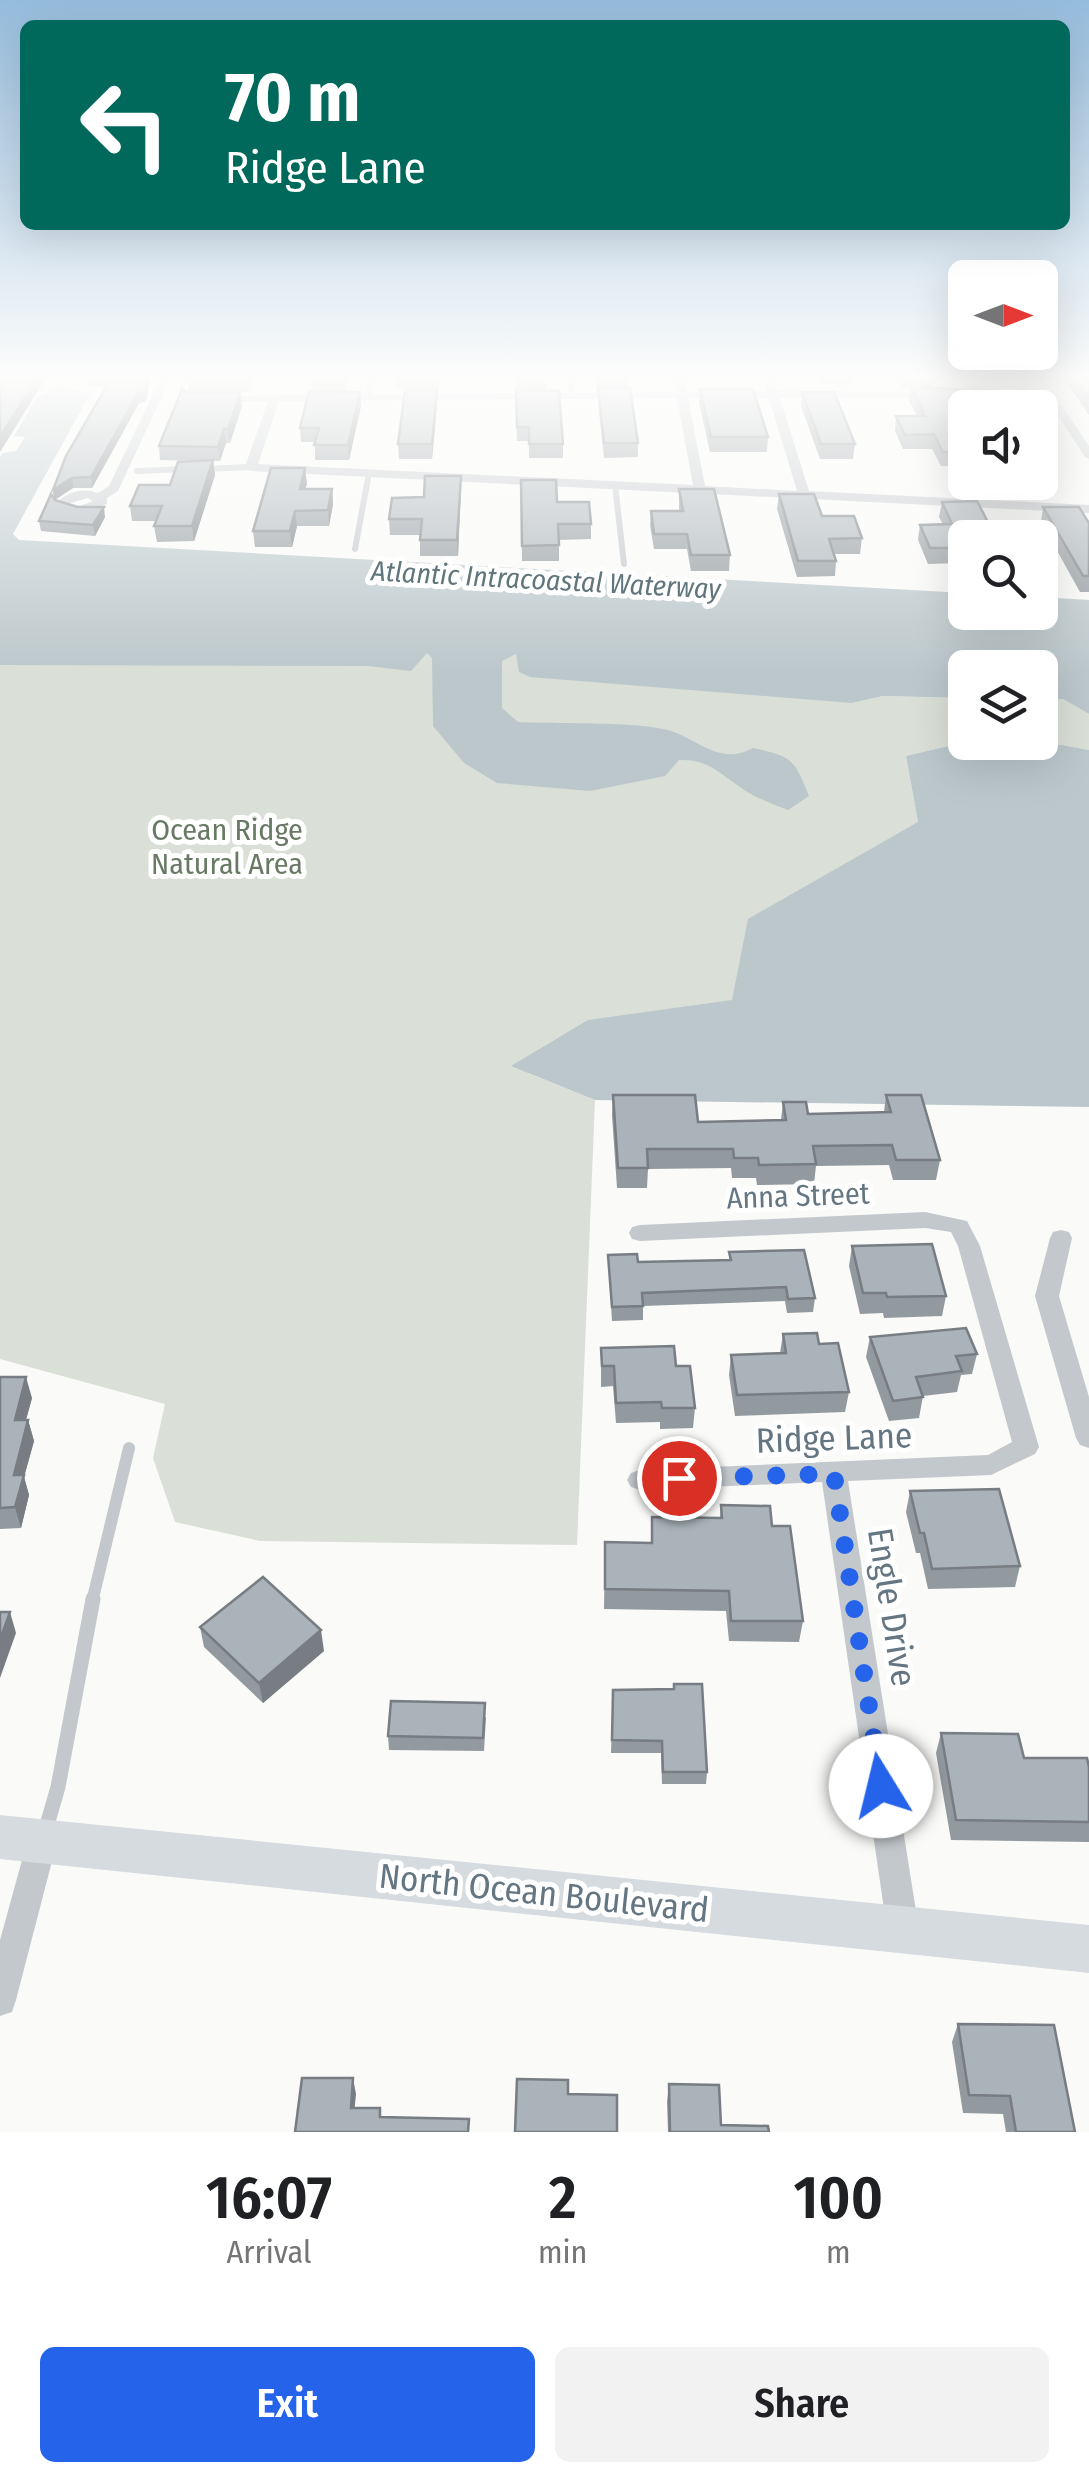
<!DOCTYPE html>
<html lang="en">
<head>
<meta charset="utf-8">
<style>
	:root { --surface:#fff; --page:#f2f2f2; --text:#202124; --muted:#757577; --accent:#2563eb }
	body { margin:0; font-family:"Fira Sans Condensed",sans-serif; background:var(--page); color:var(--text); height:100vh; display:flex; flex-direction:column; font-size:38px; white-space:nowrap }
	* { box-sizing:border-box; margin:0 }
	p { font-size:32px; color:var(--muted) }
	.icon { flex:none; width:55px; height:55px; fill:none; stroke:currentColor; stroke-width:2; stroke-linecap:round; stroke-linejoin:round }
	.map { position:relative; height:2132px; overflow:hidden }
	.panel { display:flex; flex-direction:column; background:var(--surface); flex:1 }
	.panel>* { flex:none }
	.banner { position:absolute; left:20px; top:20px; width:1050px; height:210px; border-radius:15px; box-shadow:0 10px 40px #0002; background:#00695c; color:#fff; overflow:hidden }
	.needle { width:65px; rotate:90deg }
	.fabs { position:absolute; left:948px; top:260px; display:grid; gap:20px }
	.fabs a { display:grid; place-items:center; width:110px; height:110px; border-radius:15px; background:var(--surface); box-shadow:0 10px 40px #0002; font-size:50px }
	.pin { position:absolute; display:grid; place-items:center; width:85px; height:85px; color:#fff; margin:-42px; border:5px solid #fff; border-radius:50%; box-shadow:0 2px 10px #0007 }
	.me { position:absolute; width:110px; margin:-55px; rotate:351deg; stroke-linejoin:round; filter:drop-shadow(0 0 8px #0008) }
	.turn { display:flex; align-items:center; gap:35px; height:210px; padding:0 40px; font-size:45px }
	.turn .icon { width:130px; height:130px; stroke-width:2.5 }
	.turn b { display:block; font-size:70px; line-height:85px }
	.eta { display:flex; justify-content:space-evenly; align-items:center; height:170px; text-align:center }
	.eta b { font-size:60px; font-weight:600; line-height:70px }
	.button { display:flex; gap:20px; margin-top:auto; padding:20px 40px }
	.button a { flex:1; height:115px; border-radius:15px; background:var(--accent); color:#fff; font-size:40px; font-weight:600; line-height:115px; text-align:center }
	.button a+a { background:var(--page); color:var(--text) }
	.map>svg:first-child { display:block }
	.green { fill:#dadfd7 }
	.water { fill:#bbc7cb }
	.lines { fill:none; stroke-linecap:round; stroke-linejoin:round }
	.service-far2 { stroke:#c3c8cc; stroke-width:6 }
	.service-far1 { stroke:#c3c8cc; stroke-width:12 }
	.service { stroke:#c3c8cc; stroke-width:15 }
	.minor { fill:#c3c8cc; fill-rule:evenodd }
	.secondary { fill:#d6dbdf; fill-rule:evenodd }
	.wall { fill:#929a9f }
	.shaded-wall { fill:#777d82 }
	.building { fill:#aab3b9; stroke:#777d82; stroke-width:2.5 }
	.route { stroke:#2563eb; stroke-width:18; stroke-dasharray:0 32.4 }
	.labels { text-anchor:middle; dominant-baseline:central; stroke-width:10; stroke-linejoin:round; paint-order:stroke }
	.far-water-label { font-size:28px; font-style:italic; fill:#60757c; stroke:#fff }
	.park-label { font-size:30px; fill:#687a64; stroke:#fff }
	.street-label { font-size:30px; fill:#657683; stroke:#fff }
	.near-street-label { font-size:35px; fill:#657683; stroke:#fff }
</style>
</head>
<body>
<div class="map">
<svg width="1089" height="2132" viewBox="0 0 1089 2132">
	<rect width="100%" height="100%" fill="#fafaf8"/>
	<!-- green -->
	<g class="green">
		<polygon points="0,612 817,647 852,703 883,696 965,698 965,742 906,756 918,822 932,1070 528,1073 595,1100 577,1545 260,1541 175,1522 153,1458 165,1404 0,1359"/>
		<polygon points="1040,699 1063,699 1089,714 1089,750 1040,741"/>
	</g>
	<!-- water -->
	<g class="water">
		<path d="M61 387 90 394 13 534 19 540 965 593V612H1040V597L1089 600V714L1063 699H1040V668H965V698L883 696 852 703 530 677 519 672 516 654 502 661V708L518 722C554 724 645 721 674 732 702 743 722 765 753 748 792 757 794 758 809 796L788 810C771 803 752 797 737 785 717 771 706 759 679 760L665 776 590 791 497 783 464 763 433 726 432 658 427 653 411 671 368 666 0 665V457L3 453 16 451 25 437 14 436 37 397Z"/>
		<polygon points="1040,741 1089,750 1089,1107 595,1100 511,1066 588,1020 732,1000 748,919 918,822 906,756 965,742"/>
	</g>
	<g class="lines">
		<!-- service-far2 -->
		<g class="service-far2">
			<polyline points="570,375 572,395"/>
			<polyline points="369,397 372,375"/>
			<polyline points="231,399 274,398"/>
			<polyline points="203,469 251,467"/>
			<polyline points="137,471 186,469"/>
			<polyline points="615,485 624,564"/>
			<polyline points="355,549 369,473"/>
		</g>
		<!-- service-far1 -->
		<polyline class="service-far1" points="92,1602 129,1448"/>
		<!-- service -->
		<polyline class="service" points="45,1832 58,1787 93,1599"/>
		<!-- minor -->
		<g class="minor">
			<path d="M162 375H172L118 491 107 498V504L80 514 58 507 56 504C66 492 82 487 98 493L109 486ZM88 498 93 501 80 506 70 503Z"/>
			<path d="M673 375H683L687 392 767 391 762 375H772L778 391 939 392V396L935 397 780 398 809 491 1089 505V513L251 471 245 467 269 398 274 395 676 392ZM677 398 693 485 258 464 279 401ZM688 398H769L797 491 705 486Z"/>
			<polygon points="974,390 1052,391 1089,446 1089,459 1085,457 1045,396 970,395 969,393"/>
			<polygon points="925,1212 967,1221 980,1246 1039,1447 1035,1454 991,1475 848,1481 919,1930 914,1941 903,1946 892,1941 887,1930 822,1482 640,1490 631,1487 627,1480 631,1473 640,1470 988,1455 1012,1442 958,1246 951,1232 925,1228 640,1241 632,1239 629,1233 632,1227 640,1225"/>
			<polygon points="1061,1230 1069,1232 1072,1238 1059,1296 1089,1397 1089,1448 1080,1445 1076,1438 1035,1296 1050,1238 1053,1232"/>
			<polygon points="42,1827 53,1832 57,1842 16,2000 12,2012 0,2016 0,1940 27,1842 31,1832"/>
		</g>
		<!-- secondary -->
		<polygon class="secondary" points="0,1815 1089,1925 1089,1973 0,1859"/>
	</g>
	<!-- wall -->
	<g class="wall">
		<polygon points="90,375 151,375 146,401 139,403 92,488 73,488 55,500 105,517 95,536 41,531 39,521 54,499 53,490 106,386 90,386"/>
		<polygon points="189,375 252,375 247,392 189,393 187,379"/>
		<polygon points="348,375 345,391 318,391 361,406 349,460 315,460 315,442 301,442 300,428 313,391 312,377"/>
		<polygon points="395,375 440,375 439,390 437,390 437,404 432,459 399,459 398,444 431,390 396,388"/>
		<polygon points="515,375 546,375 546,389 523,389 563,444 563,458 529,458 529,441 517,441"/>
		<polygon points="595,375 628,375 628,388 638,443 638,457 604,458 598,402 598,389 597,389"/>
		<polygon points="817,375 852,375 851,384 820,384"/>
		<polygon points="896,375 935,375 933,387 965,408 965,466 941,466 932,449 903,449 895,431 896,416 917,416 909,401 911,387 902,387"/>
		<polygon points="1030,375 1089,375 1089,415 1064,379 1034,380"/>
		<polygon points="700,389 768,437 767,452 710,452 699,403"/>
		<polygon points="802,392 855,444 853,459 820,459 801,406"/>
		<polygon points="189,393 242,406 230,443 226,443 220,461 213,461 215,475 194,541 157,542 154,526 156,521 132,521 130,506 170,485 197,461 160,460 159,446"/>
		<polygon points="461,476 458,556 420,556 420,535 390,535 389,519"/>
		<polygon points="521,480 591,524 591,539 559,540 559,561 522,561"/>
		<polygon points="307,483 305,489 332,489 333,504 329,526 297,526 292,547 255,547 253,531"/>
		<polygon points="679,489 730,555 729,571 691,571 687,549 654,549 650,526 651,511 679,511"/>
		<polygon points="779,494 862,538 860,554 834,554 836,561 835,576 797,577 777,509"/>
		<polygon points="942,502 965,538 965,572 961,563 928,564 918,540 920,525 943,524 939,517"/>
		<polygon points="1043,507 1089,523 1089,592 1080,592 1041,522"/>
		<polygon points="613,1095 698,1122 781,1120 783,1102 808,1114 884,1112 886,1095 940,1160 936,1180 893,1180 889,1165 816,1166 814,1184 757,1185 756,1178 732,1178 731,1168 648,1169 647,1188 617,1188 612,1115"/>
		<polygon points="852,1246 946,1296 942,1316 884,1318 883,1313 860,1314 849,1266"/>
		<polygon points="729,1252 815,1298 813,1312 787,1313 785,1301 643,1306 643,1320 612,1321 608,1255 638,1262 729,1260"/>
		<polygon points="783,1334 819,1344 849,1392 845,1412 735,1416 729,1375 731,1355 780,1353"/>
		<polygon points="870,1337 977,1354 972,1374 961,1375 957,1392 923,1396 919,1418 889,1421 866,1357"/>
		<polygon points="601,1348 676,1366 695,1408 693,1428 660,1429 660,1422 616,1423 613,1386 601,1387"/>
		<polygon points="0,1377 32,1398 26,1420 28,1420 34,1441 24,1477 29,1495 21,1528 0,1529"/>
		<polygon points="910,1491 1020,1566 1015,1587 928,1589 920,1553 916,1553 906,1512"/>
		<polygon points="721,1505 772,1526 803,1621 799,1642 729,1641 726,1611 604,1609 605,1542 651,1543 652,1517 720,1518"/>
		<polygon points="200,1627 324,1651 263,1703 204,1647"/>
		<polygon points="613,1690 707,1772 706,1784 662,1784 661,1753 611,1753"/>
		<polygon points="486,1717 484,1751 389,1750 388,1736"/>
		<polygon points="941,1733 1024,1758 1089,1767 1089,1842 951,1840 936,1753"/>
		<polygon points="958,2024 1075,2132 1006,2132 1003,2114 963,2113 952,2042"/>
		<polygon points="669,2084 721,2125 769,2132 668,2132 667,2102"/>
	</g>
	<!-- shaded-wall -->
	<g class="shaded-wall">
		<polygon points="39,375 48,375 0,452 0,437"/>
		<polygon points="148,375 151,375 146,401 139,403 92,488 91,477"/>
		<polygon points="246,375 252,375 247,392 245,378"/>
		<polygon points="437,390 437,404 432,459 432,444"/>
		<polygon points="240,392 242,406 230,443 228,429"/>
		<polygon points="360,392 361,406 349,460 348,445"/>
		<polygon points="224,429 226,443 220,461 218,447"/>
		<polygon points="213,460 215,475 194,541 192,526"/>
		<polygon points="305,468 307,483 302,504 300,489"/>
		<polygon points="461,476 461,491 458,556 457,540"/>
		<polygon points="72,478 73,488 54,500 53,490"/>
		<polygon points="332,489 333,504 329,526 328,510"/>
		<polygon points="104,507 105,517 95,536 93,525"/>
		<polygon points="295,511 297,526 292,547 290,531"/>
		<polygon points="26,1377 32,1398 20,1441 15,1420"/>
		<polygon points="28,1420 34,1441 24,1477 29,1495 21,1528 15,1507 14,1475"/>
		<polygon points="10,1612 16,1633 0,1678 0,1640"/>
		<polygon points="321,1630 324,1651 263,1703 259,1683"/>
		<polygon points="353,2078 356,2094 353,2124 351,2108"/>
	</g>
	<!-- building -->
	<g class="building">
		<polygon points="9,375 39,375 0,437 0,389"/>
		<polygon points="90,375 148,375 144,391 138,393 91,477 72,478 53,490 66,456 112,377 89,377"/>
		<polygon points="189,375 246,375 245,378 187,379"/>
		<polygon points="313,375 344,375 344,377 312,377"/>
		<polygon points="1072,375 1089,375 1089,398"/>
		<polygon points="911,387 1000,391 1010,408 965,408 965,452 943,452 934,434 905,435 896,416 925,416"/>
		<polygon points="598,388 630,388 638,443 604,443"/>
		<polygon points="182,389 189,393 240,392 228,429 224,429 218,447 159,446"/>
		<polygon points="516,389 559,391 563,444 529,444 529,427 517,427"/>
		<polygon points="700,389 753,389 768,437 711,437"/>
		<polygon points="405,390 437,390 432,444 398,444"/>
		<polygon points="309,391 360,392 348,445 314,445 319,428 300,428"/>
		<polygon points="802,392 834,392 855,444 821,444"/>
		<polygon points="213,460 192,526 154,526 162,506 130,506 139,485 170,485 178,462"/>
		<polygon points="271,468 305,468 300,489 332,489 328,510 295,511 290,531 253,531"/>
		<polygon points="425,476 461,476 457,540 420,540 422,519 389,519 392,498 424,497"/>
		<polygon points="521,480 556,480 557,502 589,502 591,524 558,524 559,545 522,546"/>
		<polygon points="679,489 714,489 730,555 691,555 687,534 654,534 651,511 683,511"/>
		<polygon points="51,494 55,500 77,507 104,507 93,525 39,521"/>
		<polygon points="779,494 814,494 822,516 854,516 862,538 829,539 836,561 798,561"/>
		<polygon points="977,501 996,538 965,538 965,551 963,548 930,548 920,525 952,524 942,502"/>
		<polygon points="1043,507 1079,507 1089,523 1089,576 1083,576"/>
		<polygon points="613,1095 695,1095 698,1122 786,1120 783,1102 806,1102 808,1114 891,1112 886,1095 921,1095 940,1160 896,1160 892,1145 813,1146 816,1164 759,1165 758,1158 734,1158 733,1149 647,1149 648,1168 618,1168"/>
		<polygon points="932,1244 946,1296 887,1297 886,1293 863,1293 852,1246"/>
		<polygon points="804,1250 815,1298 788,1299 786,1287 642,1293 643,1306 612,1307 608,1255 637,1254 638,1262 731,1260 729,1252"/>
		<polygon points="966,1328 977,1354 956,1356 962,1371 916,1377 923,1397 893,1401 870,1337"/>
		<polygon points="817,1333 819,1344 838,1343 849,1392 737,1395 731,1355 786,1353 783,1334"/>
		<polygon points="674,1346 676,1366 690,1366 695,1408 662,1408 661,1402 616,1403 614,1366 602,1366 601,1348"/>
		<polygon points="0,1377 26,1377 15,1420 28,1420 14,1475 24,1475 15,1507 0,1508"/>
		<polygon points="999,1489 1020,1566 932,1569 924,1533 920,1533 910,1491"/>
		<polygon points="721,1505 770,1506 772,1526 790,1526 803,1621 731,1621 729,1591 605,1589 605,1542 652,1543 652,1517 722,1518"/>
		<polygon points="263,1577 321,1630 259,1683 200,1627"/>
		<polygon points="0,1612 10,1612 0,1640"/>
		<polygon points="674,1684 702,1684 707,1772 663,1772 662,1741 612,1740 613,1690 674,1689"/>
		<polygon points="391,1701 485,1703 483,1738 388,1736"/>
		<polygon points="941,1733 1018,1734 1024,1758 1087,1758 1089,1767 1089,1822 956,1820"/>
		<polygon points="958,2024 1054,2025 1075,2132 1016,2132 1010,2096 969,2095"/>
		<polygon points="302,2078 353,2078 351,2108 380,2108 380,2117 469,2119 468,2132 295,2132"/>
		<polygon points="517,2079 568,2080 568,2094 617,2095 617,2132 515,2132"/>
		<polygon points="669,2084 719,2085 721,2125 768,2126 769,2132 670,2132"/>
	</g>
	<!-- sky -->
	<linearGradient id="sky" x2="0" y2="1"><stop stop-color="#96bcdc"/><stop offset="0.56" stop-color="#fdfdfc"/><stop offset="1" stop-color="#fdfdfc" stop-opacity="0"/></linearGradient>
	<rect width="1089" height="674" fill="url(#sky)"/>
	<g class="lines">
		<!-- route -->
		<polyline class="route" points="679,1478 834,1474 881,1786"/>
	</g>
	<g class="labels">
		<!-- far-water labels -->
		<g class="far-water-label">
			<text transform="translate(546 580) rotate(3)">Atlantic Intracoastal Waterway</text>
		</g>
		<!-- park labels -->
		<g class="park-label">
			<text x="227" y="830">Ocean Ridge<tspan x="227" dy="34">Natural Area</tspan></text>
		</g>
		<!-- street labels -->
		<g class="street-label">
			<text transform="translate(798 1196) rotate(-2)">Anna Street</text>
		</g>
		<!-- near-street labels -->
		<g class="near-street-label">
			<text transform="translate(834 1438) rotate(-2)">Ridge Lane</text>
			<text transform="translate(892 1607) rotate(81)">Engle Drive</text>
			<text transform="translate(544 1893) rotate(6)">North Ocean Boulevard</text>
		</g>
	</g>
</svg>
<div class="fabs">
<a><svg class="needle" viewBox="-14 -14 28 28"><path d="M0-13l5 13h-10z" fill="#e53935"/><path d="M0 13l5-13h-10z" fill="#757577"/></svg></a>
<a><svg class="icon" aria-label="sound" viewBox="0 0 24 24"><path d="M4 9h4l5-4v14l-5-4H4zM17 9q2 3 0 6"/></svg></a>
<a><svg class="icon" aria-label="search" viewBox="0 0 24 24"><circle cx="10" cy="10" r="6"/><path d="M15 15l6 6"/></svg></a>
<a><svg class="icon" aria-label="layers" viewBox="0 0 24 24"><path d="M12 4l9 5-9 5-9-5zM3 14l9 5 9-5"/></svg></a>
</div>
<div class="pin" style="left:679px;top:1478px;background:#d93025"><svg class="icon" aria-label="arrive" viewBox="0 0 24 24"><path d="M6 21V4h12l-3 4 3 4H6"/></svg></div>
<svg class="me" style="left:881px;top:1786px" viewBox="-20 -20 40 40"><circle r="19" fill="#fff"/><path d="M0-13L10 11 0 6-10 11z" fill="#2563eb"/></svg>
<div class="banner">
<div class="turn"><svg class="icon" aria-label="left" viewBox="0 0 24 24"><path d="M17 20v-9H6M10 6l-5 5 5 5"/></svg><div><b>70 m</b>Ridge Lane</div></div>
</div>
</div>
<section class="panel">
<div class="eta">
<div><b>16:07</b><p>Arrival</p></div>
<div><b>2</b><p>min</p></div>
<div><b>100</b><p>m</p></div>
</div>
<div class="button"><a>Exit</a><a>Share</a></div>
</section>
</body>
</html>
